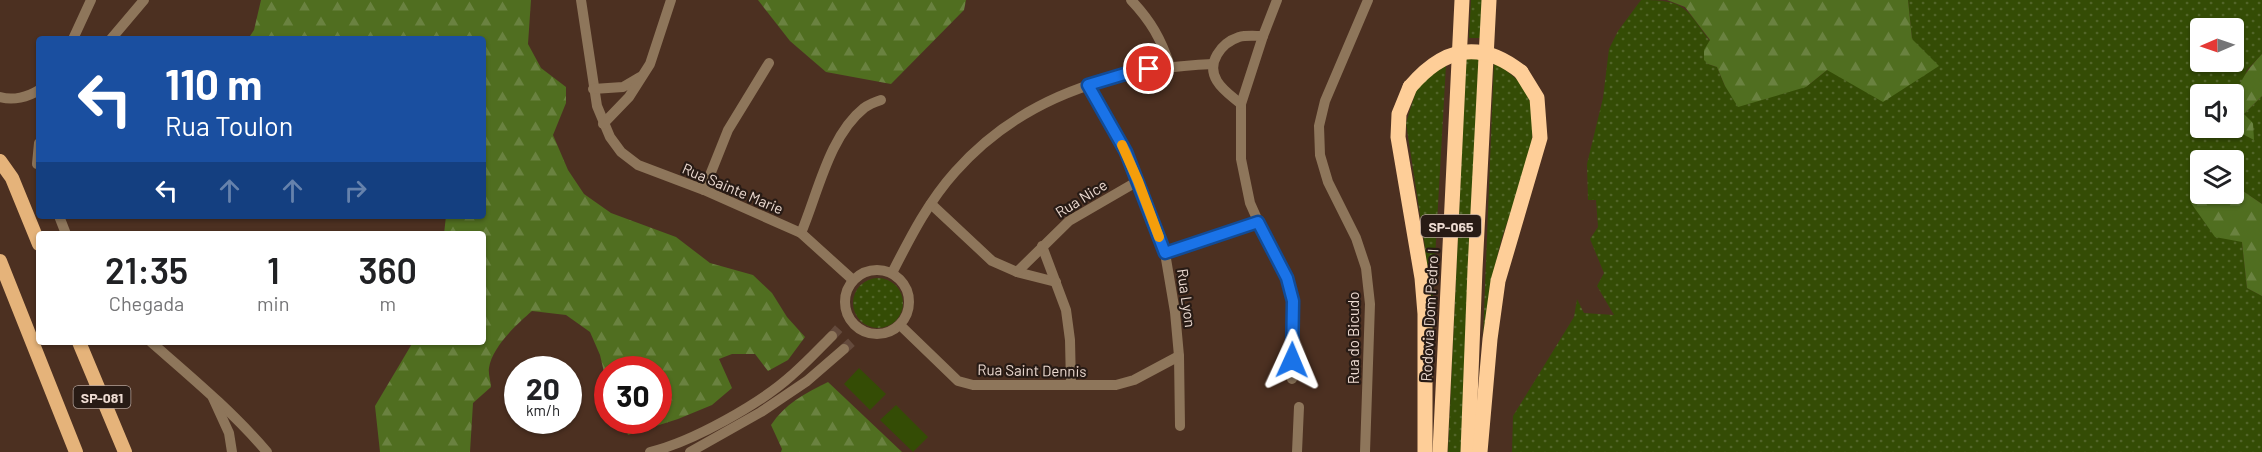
<!DOCTYPE html>
<html lang="pt">
<head>
<meta charset="utf-8">
<style>
	:root { --surface:#fff; --page:#f6f6f6; --text:#202124; --muted:#757577 }
	body { margin:0; font-family:Barlow,sans-serif; background:var(--page); color:var(--text); height:100vh; display:flex; flex-direction:column; font-size:22px; white-space:nowrap }
	* { box-sizing:border-box; margin:0 }
	p { font-size:20px; color:var(--muted) }
	.icon { flex:none; width:33px; height:33px; fill:none; stroke:currentColor; stroke-width:2; stroke-linecap:round; stroke-linejoin:round }
	.map { position:relative; flex:1; overflow:hidden }
	.details { position:absolute; left:36px; top:231px; width:450px; height:114px; display:flex; flex-direction:column; background:var(--surface); border-radius:6px; box-shadow:0 2px 4px #0004 }
	.details>* { flex:none }
	.guide { position:absolute; left:36px; top:36px; width:450px; height:183px; border-radius:6px; box-shadow:0 2px 4px #0004; background:#1a4fa0; color:#fff; overflow:hidden }
	.needle { width:39px; rotate:268deg }
	.controls { position:absolute; left:2190px; top:18px; display:grid; gap:12px }
	.controls a { display:grid; place-items:center; width:54px; height:54px; border-radius:6px; background:var(--surface); box-shadow:0 2px 4px #0004; font-size:30px }
	.speed { position:absolute; left:504px; top:356px; display:flex; gap:12px; font-size:30px; font-weight:700; text-align:center }
	.speed>* { display:grid; place-content:center; width:78px; height:78px; border-radius:50%; background:var(--surface); box-shadow:0 2px 4px #0004; line-height:1 }
	.speed small { font-size:15px; font-weight:400 }
	.speed .limit { border:9px solid #d22; background:#fff; color:#111 }
	.pin { position:absolute; display:grid; place-items:center; width:51px; height:51px; color:#fff; margin:-26px; border:3px solid #fff; border-radius:50%; box-shadow:0 2px 6px #0007 }
	.me { position:absolute; width:66px; margin:-33px; rotate:1deg; stroke-linejoin:round; filter:drop-shadow(0 0 4px #0008) }
	.turn { display:flex; align-items:center; gap:21px; height:126px; padding:0 30px; font-size:27px }
	.turn .icon { width:78px; height:78px; stroke-width:2.5 }
	.turn b { display:block; font-size:42px; line-height:51px }
	.lanes { display:flex; align-items:center; height:57px; padding:0 30px; background:#0003; justify-content:center; gap:30px; direction:ltr }
	.lanes .off { opacity:.35 }
	.eta { display:flex; justify-content:space-evenly; align-items:center; height:102px; text-align:center }
	.eta b { font-size:36px; font-weight:600; line-height:42px }
	.map>svg:first-child { display:block }
	.grass { fill:url(#grass-dots); fill-rule:evenodd }
	.forest { fill:url(#forest-firs) }
	.park { fill:#344c05 }
	.lines { fill:none; stroke-linecap:round; stroke-linejoin:round }
	.minor-tunnel { stroke:#644a3c; stroke-width:10; stroke-dasharray:10 5; stroke-linecap:butt }
	.minor { stroke:#8e765b; stroke-width:10 }
	.major { stroke:#e5b37a; stroke-width:14 }
	.highway { stroke:#fece98; stroke-width:15 }
	.highway-bridge { stroke:#fece98; stroke-width:15 }
	.route-casing { stroke:#114b97; stroke-width:15 }
	.route { stroke:#1a73e8; stroke-width:10 }
	.slow { stroke:#f59e0b; stroke-width:10 }
	.labels { text-anchor:middle; dominant-baseline:central; stroke-width:4.5; stroke-linejoin:round; paint-order:stroke }
	.shield { fill:#281b15; stroke:#b2a199; stroke-width:1.5 }
	.shield-label { font-size:14px; font-weight:bold; fill:#eddbd2 }
	.street-label { font-size:15px; fill:#eddbd2; stroke:#281b15 }
</style>
</head>
<body>
<div class="map">
<svg width="2262" height="452" viewBox="0 0 2262 452">
	<defs>
		<pattern id="grass-dots" width="8" height="8" patternUnits="userSpaceOnUse" patternTransform="scale(1.5)"><rect width="8" height="8" fill="#344c05"/><path d="M2 2h.1M6 6h.1" fill="none" stroke="#526529" stroke-width="1.8" stroke-linecap="round"/></pattern>
		<pattern id="forest-firs" width="22" height="20" patternUnits="userSpaceOnUse" patternTransform="scale(1.5)"><rect width="22" height="20" fill="#506e20"/><path d="M5 1l3.5 6h-7zM16 11l3.5 6h-7z" fill="#6a8240"/></pattern>
	</defs>
	<rect width="100%" height="100%" fill="#4c3021"/>
	<!-- grass -->
	<g class="grass">
		<polygon points="1471,0 1483,0 1480,38 1469,38"/>
		<path d="M1641 0C1685 0 1685 7 1710 41L1708 64 1717 67 1725 86 1806 87 1827 70 1912 39 1908 0H2262V54L2247 70 2234 102V94H2200V128L2234 127 2238 131 2244 114 2262 96V204L2234 185V160H2200V194H2212L2192 203 2242 242 2247 288 2262 296V452H1512L1513 416 1574 317 1577 299 1584 313 1614 315 1597 286 1604 273 1590 239 1598 227 1596 200H1588L1587 164 1603 98 1609 49 1618 31ZM2200 28H2234V62H2200Z"/>
		<polygon points="1466,59 1479,59 1462,452 1448,452"/>
		<path d="M1494 62C1510 73 1525 83 1530 102 1542 145 1513 201 1501 241 1493 273 1488 305 1483 337Z"/>
		<polygon points="1446,65 1433,293 1433,331 1430,333 1425,247 1406,123 1416,91 1424,80"/>
		<circle cx="878" cy="303" r="25"/>
	</g>
	<!-- forest -->
	<g class="forest">
		<path d="M261 0H531L528 44 541 68 566 87V103L553 135 568 170 584 194 611 213 676 237 710 263 753 275 772 293 787 317 805 337 788 360 768 371 755 354H732L719 359 732 388 712 405 678 419 628 435 623 420H658V369H608L607 385 600 355 590 332 566 315 532 311C517 324 492 347 489 368 488 374 491 382 491 387L473 403 470 452H380L375 406 413 342H483V234H444L446 216H483V39H248L254 30Z"/>
		<polygon points="758,0 966,0 964,10 891,84 826,72 790,41"/>
		<polygon points="1667,0 1908,0 1912,39 1939,66 1883,102 1827,70 1806,87 1738,107 1725,86 1717,67 1708,64 1704,60 1704,50 1710,40 1685,7"/>
		<path d="M2262 54V96L2244 114 2253 123 2254 140 2237 131 2234 127C2233 93 2239 78 2262 54Z"/>
		<polygon points="2234,185 2262,204 2262,296 2247,288 2242,242 2215,237 2191,203 2212,194 2234,194"/>
		<path d="M828 382 902 452H781L782 449 771 425C785 404 805 393 828 382Z"/>
	</g>
	<!-- park -->
	<g class="park">
		<polygon points="859,368 886,394 870,410 844,384"/>
		<polygon points="896,405 928,437 913,452 880,420"/>
	</g>
	<g class="lines">
		<!-- minor-tunnel -->
		<g class="minor-tunnel">
			<polyline points="832,336 841,326"/>
			<polyline points="844,349 854,340"/>
		</g>
		<!-- minor -->
		<g class="minor">
			<polyline points="581,0 597,106 610,137 621,152 638,165 704,190 801,233 853,280"/>
			<path d="M1131 0C1151 21 1161 39 1170 66"/>
			<polyline points="1277,0 1263,36 1241,104 1241,159 1250,203 1258,221 1287,278 1293,301 1292,379"/>
			<polyline points="73,39 91,0"/>
			<polyline points="111,39 144,0"/>
			<polyline points="1088,85 1126,152 1165,253 1175,312 1179,356 1180,426"/>
			<polyline points="593,89 623,87 640,77"/>
			<path d="M0 97C13 101 28 97 39 90"/>
			<path d="M1241 104C1233 97 1223 91 1217 81 1206 63 1221 43 1239 37 1246 35 1255 36 1263 36"/>
			<polyline points="603,124 629,97 650,64 671,0"/>
			<polyline points="37,164 39,143"/>
			<polyline points="704,190 728,130 769,63"/>
			<polyline points="931,204 992,261 1017,272 1056,282"/>
			<polyline points="59,216 66,234"/>
			<path d="M801 233C818 193 829 136 864 108 868 105 875 102 881 100"/>
			<polyline points="1042,246 1066,310 1070,340 1071,385"/>
			<polyline points="1165,253 1258,221"/>
			<circle cx="877" cy="302" r="32"/>
			<polyline points="1017,272 1069,221 1138,181"/>
			<path d="M892 273C910 238 928 202 955 172 1022 96 1114 68 1213 64"/>
			<polyline points="900,325 958,381 973,385 1116,385 1134,380 1179,356"/>
			<path d="M151 342C191 377 232 411 267 452"/>
			<polyline points="213,398 229,433 232,452"/>
			<path d="M650 452C692 442 760 404 792 375 806 363 819 349 832 336"/>
			<polyline points="690,452 761,412 807,381 844,349"/>
			<polyline points="1297,452 1299,407"/>
			<polyline points="1365,452 1370,304 1366,268 1356,238 1328,182 1320,155 1319,126 1325,101 1368,0"/>
		</g>
		<!-- major -->
		<g class="major">
			<polyline points="0,161 12,178 39,244"/>
			<polyline points="0,261 76,452"/>
			<polyline points="79,342 125,452"/>
		</g>
		<!-- highway -->
		<g class="highway">
			<polyline points="1410,87 1399,114 1398,137 1422,278 1425,314 1425,452"/>
			<polyline points="1440,452 1462,0"/>
			<polyline points="1468,452 1475,269 1489,0"/>
			<polyline points="1480,452 1490,339 1498,281 1540,138 1537,98 1521,72"/>
		</g>
		<!-- highway-bridge -->
		<path class="highway-bridge" d="M1410 87C1443 48 1479 39 1521 72"/>
	</g>
	<g class="lines">
		<!-- route casing -->
		<g class="route-casing">
			<polyline id="route" points="1149,69 1128,73 1088,85 1126,152 1165,253 1258,222 1287,278 1293,301 1292,360"/>
		</g>
		<!-- route -->
		<use href="#route" class="route"/>
		<!-- slow -->
		<polyline class="slow" points="1122,145 1138,181 1159,237"/>
	</g>
	<g class="labels">
		<!-- shield labels -->
		<g class="shield">
			<rect x="1421" y="215" width="60" height="22" rx="4.5"/>
			<rect x="73.5" y="386" width="57" height="22" rx="4.5"/>
		</g>
		<g class="shield-label">
			<text x="1451" y="226">SP-065</text>
			<text x="102" y="397">SP-081</text>
		</g>
		<!-- street labels -->
		<g class="street-label">
			<text transform="translate(733 188) rotate(23)">Rua Sainte Marie</text>
			<text transform="translate(1081 198) rotate(-32)">Rua Nice</text>
			<text transform="translate(1187 298) rotate(82)">Rua Lyon</text>
			<text transform="translate(1429 315) rotate(-87)">Rodovia Dom Pedro I</text>
			<text transform="translate(1353 338) rotate(-90)">Rua do Bicudo</text>
			<text transform="translate(1032 370) rotate(1)">Rua Saint Dennis</text>
		</g>
	</g>
</svg>
<div class="controls">
<a><svg class="needle" viewBox="-14 -14 28 28"><path d="M0-13l5 13h-10z" fill="#e53935"/><path d="M0 13l5-13h-10z" fill="#757577"/></svg></a>
<a><svg class="icon" aria-label="sound" viewBox="0 0 24 24"><path d="M4 9h4l5-4v14l-5-4H4zM17 9q2 3 0 6"/></svg></a>
<a><svg class="icon" aria-label="layers" viewBox="0 0 24 24"><path d="M12 4l9 5-9 5-9-5zM3 14l9 5 9-5"/></svg></a>
</div>
<div class="speed"><div>20<small>km/h</small></div><div class="limit">30</div></div>
<div class="pin" style="left:1149px;top:69px;background:#d93025"><svg class="icon" aria-label="arrive" viewBox="0 0 24 24"><path d="M6 21V4h12l-3 4 3 4H6"/></svg></div>
<svg class="me" style="left:1292px;top:360px" viewBox="-20 -20 40 40"><path d="M0-17L14 15 0 8-14 15z" fill="#1a73e8" stroke="#fff" stroke-width="4"/></svg>
<div class="guide">
<div class="turn"><svg class="icon" aria-label="left" viewBox="0 0 24 24"><path d="M17 20v-9H6M10 6l-5 5 5 5"/></svg><div><b>110 m</b>Rua Toulon</div></div>
<div class="lanes"><svg class="icon" aria-label="left" viewBox="0 0 24 24"><path d="M17 20v-9H6M10 6l-5 5 5 5"/></svg><svg class="icon off" aria-label="ahead" viewBox="0 0 24 24"><path d="M12 20V5M6 11l6-6 6 6"/></svg><svg class="icon off" aria-label="ahead" viewBox="0 0 24 24"><path d="M12 20V5M6 11l6-6 6 6"/></svg><svg class="icon off" aria-label="right" viewBox="0 0 24 24"><path d="M7 20v-9h11M14 6l5 5-5 5"/></svg></div>
</div>
<section class="details">
<div class="eta">
<div><b>21:35</b><p>Chegada</p></div>
<div><b>1</b><p>min</p></div>
<div><b>360</b><p>m</p></div>
</div>
</section>
</div>
</body>
</html>
